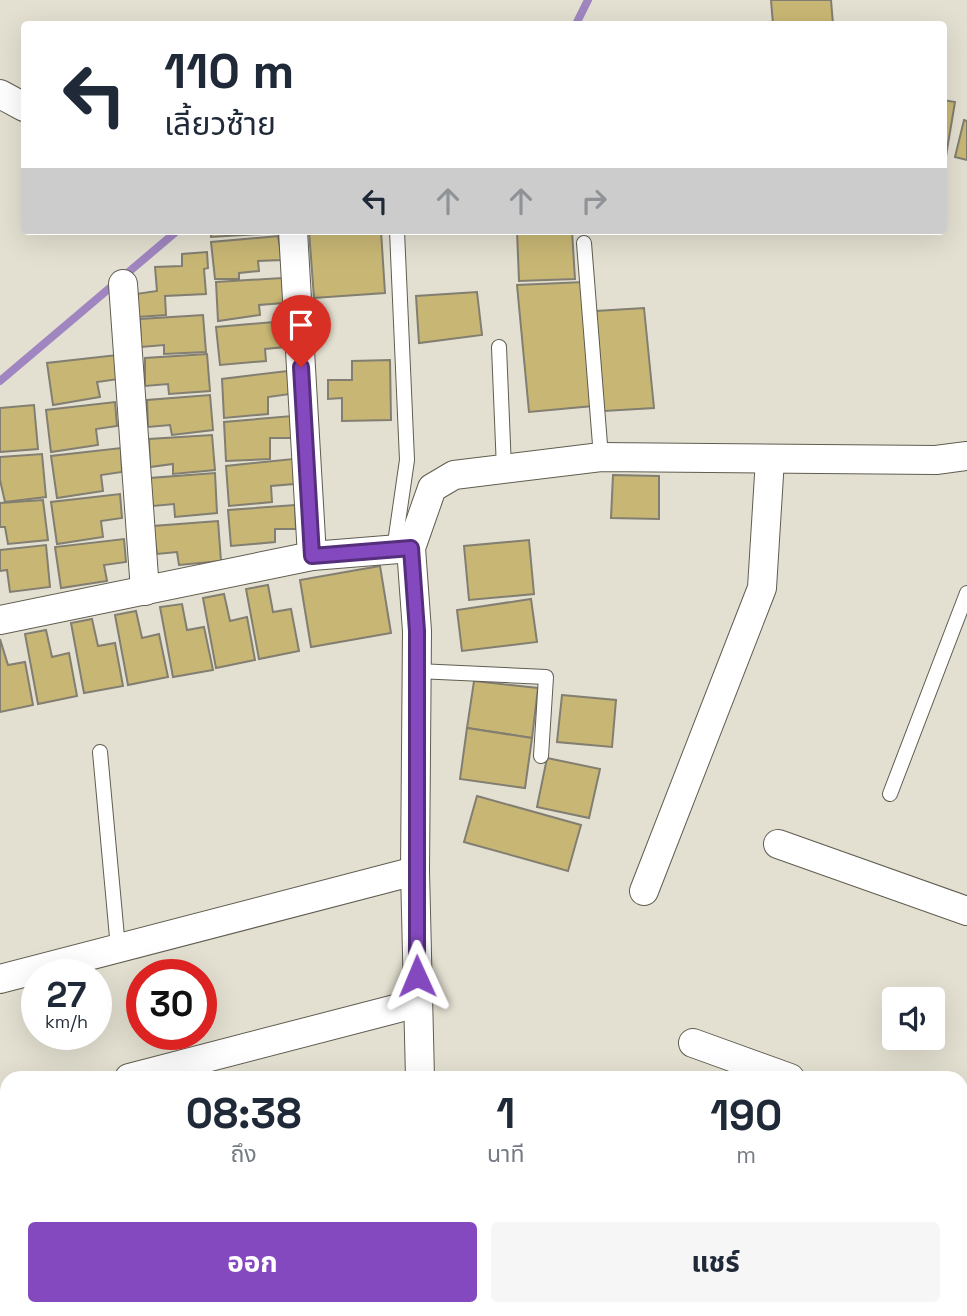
<!DOCTYPE html>
<html lang="th">
<head>
<meta charset="utf-8">
<style>
	:root { --surface:#fff; --page:#f6f6f7; --text:#1f2937; --muted:#747a83; --accent:#8549bf }
	body { margin:0; font-family:"Space Grotesk","Noto Sans Thai",sans-serif; background:var(--page); color:var(--text); height:100vh; display:flex; flex-direction:column; font-size:26px; white-space:nowrap }
	* { box-sizing:border-box; margin:0 }
	p { font-size:23px; color:var(--muted) }
	.icon { flex:none; width:38px; height:38px; fill:none; stroke:currentColor; stroke-width:2; stroke-linecap:round; stroke-linejoin:round }
	.map { position:relative; flex:1; overflow:hidden }
	.details { position:absolute; left:0px; top:1071px; width:968px; height:245px; display:flex; flex-direction:column; background:var(--surface); border-radius:21px 21px 0 0; box-shadow:0 7px 28px #0002 }
	.details>* { flex:none }
	.top-card { position:absolute; left:21px; top:21px; width:926px; height:214px; border-radius:7px; box-shadow:0 7px 28px #0002; background:#fff; color:var(--text); overflow:hidden }
	.fabs { position:absolute; left:882px; top:987px; display:grid; gap:14px }
	.fabs a { display:grid; place-items:center; width:63px; height:63px; border-radius:7px; background:var(--surface); box-shadow:0 7px 28px #0002; font-size:35px }
	.speed { position:absolute; left:21px; top:959px; display:flex; gap:14px; font-size:35px; font-weight:700; text-align:center }
	.speed>* { display:grid; place-content:center; width:91px; height:91px; border-radius:50%; background:var(--surface); box-shadow:0 7px 28px #0002; line-height:1 }
	.speed small { font-size:18px; font-weight:400 }
	.speed .limit { border:10px solid #d22; background:#fff; color:#111 }
	.pin { position:absolute; display:grid; place-items:center; width:60px; height:60px; color:#fff; margin:-72px -30px; border-radius:50% 50% 50% 0; rotate:-45deg; box-shadow:0 0 7px #0007 }
	.pin .icon { rotate:45deg }
	.me { position:absolute; width:77px; margin:-38px; rotate:359deg; stroke-linejoin:round; filter:drop-shadow(0 0 5px #0008) }
	.turn { display:flex; align-items:center; gap:24px; height:147px; padding:0 28px; font-size:32px }
	.turn .icon { width:91px; height:91px; stroke-width:2.5 }
	.turn b { display:block; font-size:49px; line-height:60px }
	.lanes { display:flex; align-items:center; height:66px; padding:0 28px; background:#0003; justify-content:center; gap:35px; direction:ltr }
	.lanes .off { opacity:.35 }
	.eta { display:flex; justify-content:space-evenly; align-items:center; height:119px; text-align:center }
	.eta b { font-size:42px; font-weight:700; line-height:49px }
	.button { display:flex; gap:14px; margin-top:auto; padding:14px 28px }
	.button a { flex:1; height:80px; border-radius:7px; background:var(--accent); color:#fff; font-size:28px; font-weight:700; line-height:80px; text-align:center }
	.button a+a { background:var(--page); color:var(--text) }
	.map>svg:first-child { display:block }
	.lines { fill:none; stroke-linecap:round; stroke-linejoin:round }
	.stream { stroke:#a086c0; stroke-width:8 }
	.building { fill:#c8b774; stroke:#827e71; stroke-width:2 }
	.lane-casing { stroke:#605d50; stroke-width:16 }
	.street-casing { stroke:#605d50; stroke-width:30 }
	.lane { stroke:#fff; stroke-width:14 }
	.street { stroke:#fff; stroke-width:28 }
	.route-casing { stroke:#562f7c; stroke-width:18 }
	.route { stroke:#8549bf; stroke-width:12 }
</style>
</head>
<body>
<div class="map">
<svg width="967" height="1316" viewBox="0 0 967 1316">
	<rect width="100%" height="100%" fill="#e3e0d1"/>
	<g class="lines">
		<!-- stream -->
		<g class="stream">
			<polyline points="576,24 588,0"/>
			<polyline points="0,381 177,231"/>
		</g>
	</g>
	<!-- building -->
	<g class="building">
		<polygon points="771,0 831,0 833,24 773,24"/>
		<polygon points="943,100 955,102 945,162 943,161"/>
		<polygon points="964,120 967,121 967,160 955,157"/>
		<polygon points="211,231 279,231 279,233 211,237"/>
		<polygon points="309,231 381,231 385,293 314,298"/>
		<polygon points="517,231 572,231 575,279 519,281"/>
		<polygon points="278,236 282,260 258,261 259,271 239,273 239,279 215,279 211,242"/>
		<polygon points="207,252 208,268 204,269 206,294 165,296 166,315 138,317 136,294 157,291 155,267 182,266 182,254"/>
		<polygon points="282,278 284,303 259,305 260,315 218,321 216,282"/>
		<polygon points="584,282 593,406 529,412 517,285"/>
		<polygon points="477,292 482,335 419,343 416,296"/>
		<polygon points="644,308 654,408 604,411 596,311"/>
		<polygon points="203,315 206,352 164,354 164,345 141,347 140,319"/>
		<polygon points="285,321 285,347 265,349 266,361 220,365 216,327"/>
		<polygon points="207,354 210,391 169,394 168,384 145,386 145,358"/>
		<polygon points="117,355 119,379 97,382 100,397 53,405 47,363"/>
		<polygon points="390,360 391,420 342,421 342,398 328,399 328,380 352,380 352,361"/>
		<polygon points="287,371 290,394 268,397 268,414 224,418 222,379"/>
		<polygon points="210,395 213,430 172,435 170,425 148,427 147,400"/>
		<polygon points="115,402 117,426 96,429 98,445 51,452 46,410"/>
		<polygon points="34,405 38,449 0,452 0,408"/>
		<polygon points="292,416 293,438 270,438 270,459 226,461 224,422"/>
		<polygon points="212,435 215,470 173,474 173,464 150,467 149,439"/>
		<polygon points="121,448 122,472 101,475 103,491 57,498 51,456"/>
		<polygon points="42,454 46,497 5,502 0,480 0,457"/>
		<polygon points="293,459 294,484 271,486 272,502 229,506 226,466"/>
		<polygon points="215,473 217,513 175,517 174,504 153,506 150,478"/>
		<polygon points="613,475 659,476 659,519 611,518"/>
		<polygon points="120,494 122,518 101,521 103,537 57,544 51,502"/>
		<polygon points="43,500 48,540 8,544 5,527 0,527 0,503"/>
		<polygon points="295,505 296,529 275,529 275,542 231,546 228,510"/>
		<polygon points="218,521 221,561 179,565 177,552 157,554 153,526"/>
		<polygon points="124,539 126,562 104,565 107,581 61,588 55,547"/>
		<polygon points="529,540 534,594 469,600 464,546"/>
		<polygon points="46,545 50,587 10,592 7,570 0,571 0,550"/>
		<polygon points="380,566 391,633 311,647 300,580"/>
		<polygon points="268,585 273,612 291,609 299,651 259,659 246,589"/>
		<polygon points="224,594 230,621 247,617 255,660 216,668 203,598"/>
		<polygon points="531,599 537,642 462,651 457,610"/>
		<polygon points="182,604 187,630 204,627 213,670 173,677 160,607"/>
		<polygon points="136,611 142,638 159,634 168,677 128,685 115,615"/>
		<polygon points="92,619 98,646 115,643 123,686 84,693 71,623"/>
		<polygon points="46,630 52,657 69,653 77,696 38,704 25,634"/>
		<polygon points="0,639 8,665 25,662 33,705 0,712"/>
		<polygon points="474,681 538,688 532,738 467,728"/>
		<polygon points="562,695 616,700 612,747 557,742"/>
		<polygon points="467,728 532,738 525,788 460,779"/>
		<polygon points="547,758 600,769 589,818 537,807"/>
		<polygon points="477,796 581,825 568,871 464,842"/>
	</g>
	<g class="lines">
		<!-- lane casing -->
		<g class="lane-casing">
			<g id="lane">
				<polyline points="584,243 601,457"/>
				<polyline points="499,347 504,469"/>
				<polyline points="394,550 407,460 397,231"/>
				<polyline points="417,671 546,677 541,756"/>
				<polyline points="100,752 118,948"/>
				<polyline points="890,794 967,593"/>
			</g>
		</g>
		<!-- street casing -->
		<g class="street-casing">
			<g id="street">
				<polyline points="0,94 24,107"/>
				<polyline points="293,231 312,556"/>
				<polyline points="123,284 145,591"/>
				<polyline points="0,620 312,556 411,548"/>
				<polyline points="778,844 967,911"/>
				<polyline points="644,891 762,588 770,459"/>
				<polyline points="0,979 415,871"/>
				<polyline points="693,1043 790,1078"/>
				<polyline points="129,1078 418,1003"/>
				<polyline points="420,1078 415,871 417,631 411,548 432,488 454,475 601,457 936,460 967,456"/>
				<polyline points="961,1139 967,1142"/>
				<polyline points="425,1309 425,1316"/>
				<polyline points="330,1316 363,1309"/>
			</g>
		</g>
		<!-- lane -->
		<use href="#lane" class="lane"/>
		<!-- street -->
		<use href="#street" class="street"/>
	</g>
	<g class="lines">
		<!-- route casing -->
		<g class="route-casing">
			<polyline id="route" points="301,367 312,556 411,548 417,631 417,976"/>
		</g>
		<!-- route -->
		<use href="#route" class="route"/>
	</g>
</svg>
<div class="fabs">
<a><svg class="icon" aria-label="sound" viewBox="0 0 24 24"><path d="M4 9h4l5-4v14l-5-4H4zM17 9q2 3 0 6"/></svg></a>
</div>
<div class="speed"><div>27<small>km/h</small></div><div class="limit">30</div></div>
<div class="pin" style="left:301px;top:367px;background:#d93025"><svg class="icon" aria-label="arrive" viewBox="0 0 24 24"><path d="M6 21V4h12l-3 4 3 4H6"/></svg></div>
<svg class="me" style="left:417px;top:976px" viewBox="-20 -20 40 40"><path d="M0-17L14 15 0 8-14 15z" fill="#8549bf" stroke="#fff" stroke-width="4"/></svg>
<div class="top-card">
<div class="turn"><svg class="icon" aria-label="left" viewBox="0 0 24 24"><path d="M17 20v-9H6M10 6l-5 5 5 5"/></svg><div><b>110 m</b>เลี้ยวซ้าย</div></div>
<div class="lanes"><svg class="icon" aria-label="left" viewBox="0 0 24 24"><path d="M17 20v-9H6M10 6l-5 5 5 5"/></svg><svg class="icon off" aria-label="ahead" viewBox="0 0 24 24"><path d="M12 20V5M6 11l6-6 6 6"/></svg><svg class="icon off" aria-label="ahead" viewBox="0 0 24 24"><path d="M12 20V5M6 11l6-6 6 6"/></svg><svg class="icon off" aria-label="right" viewBox="0 0 24 24"><path d="M7 20v-9h11M14 6l5 5-5 5"/></svg></div>
</div>
<section class="details">
<div class="eta">
<div><b>08:38</b><p>ถึง</p></div>
<div><b>1</b><p>นาที</p></div>
<div><b>190</b><p>m</p></div>
</div>
<div class="button"><a>ออก</a><a>แชร์</a></div>
</section>
</div>
</body>
</html>
